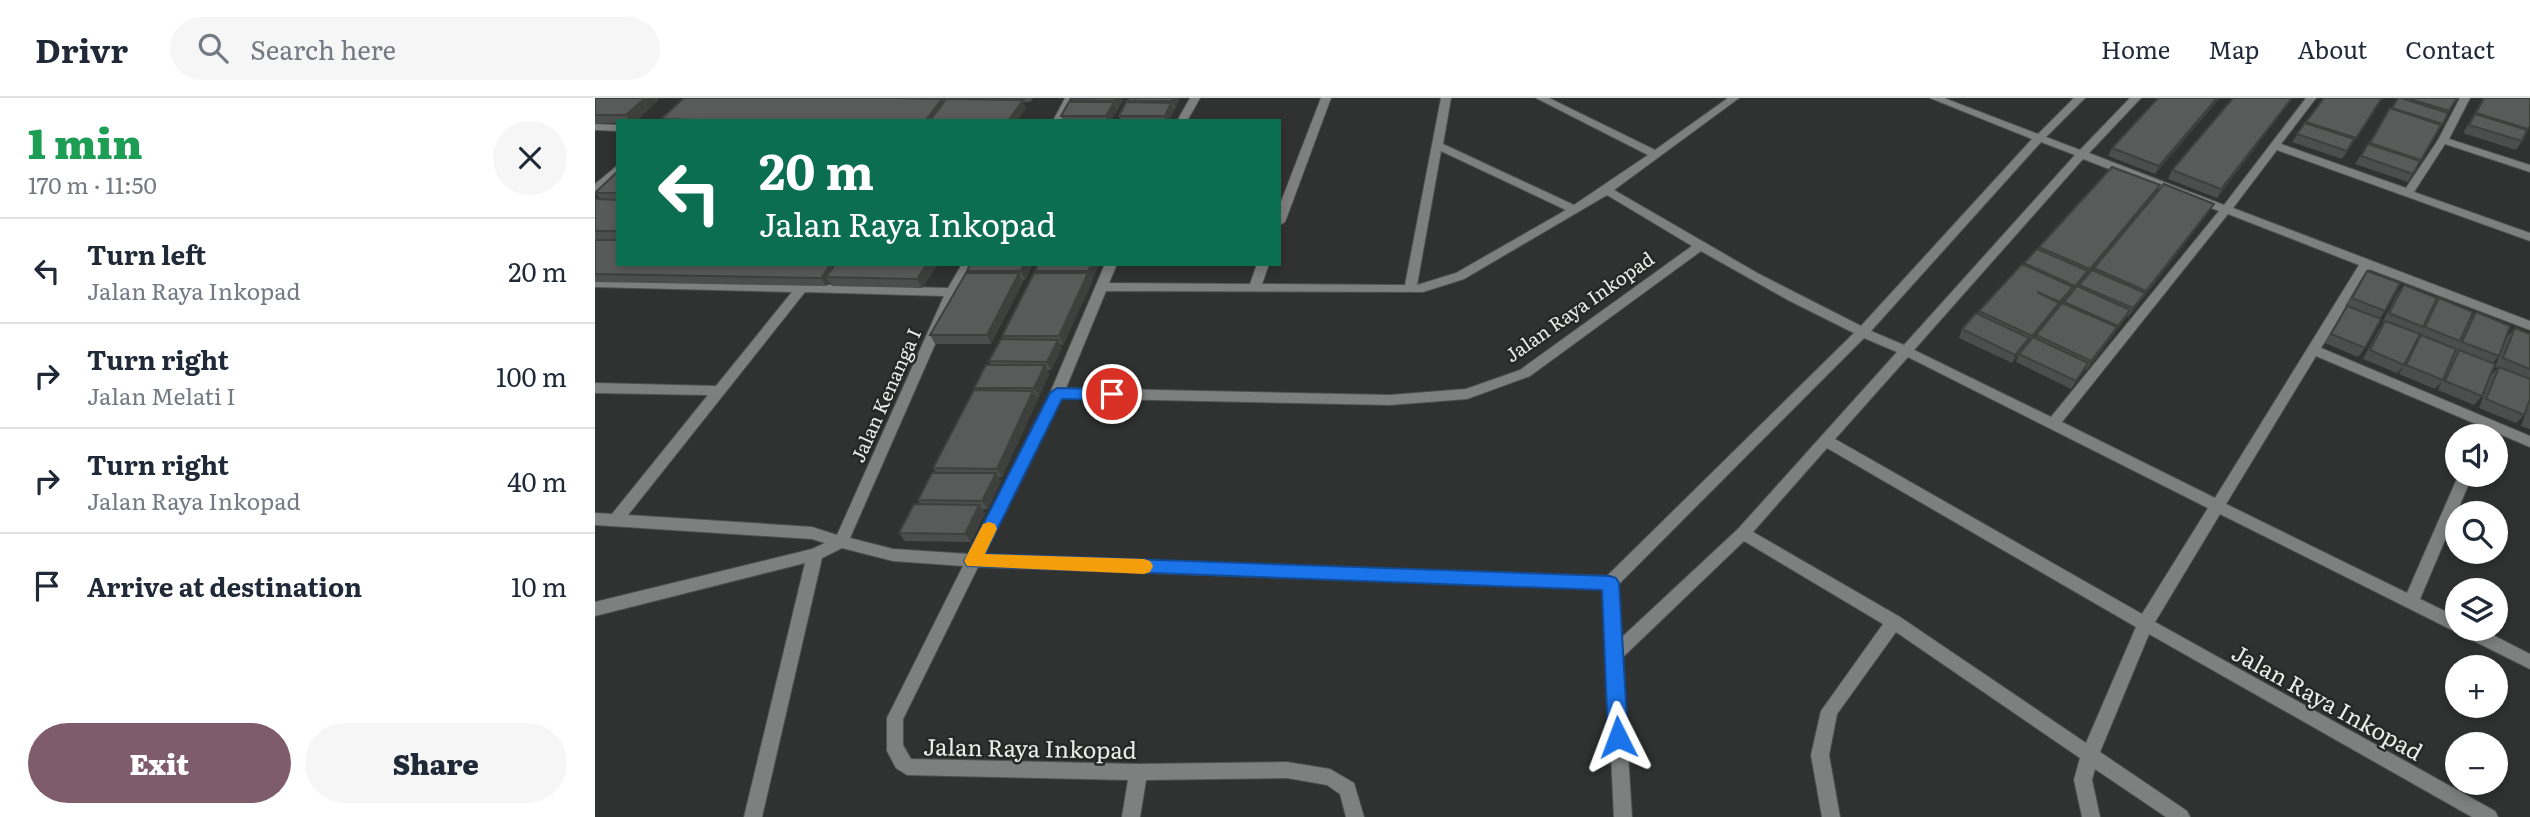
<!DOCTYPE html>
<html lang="en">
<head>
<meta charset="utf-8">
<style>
	:root { --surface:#fff; --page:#f6f6f7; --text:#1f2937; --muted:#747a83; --line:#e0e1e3; --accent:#7e5c6b }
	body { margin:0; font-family:Literata,serif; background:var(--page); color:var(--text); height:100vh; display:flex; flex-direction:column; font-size:26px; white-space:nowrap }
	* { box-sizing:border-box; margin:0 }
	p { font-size:23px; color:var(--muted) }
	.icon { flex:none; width:38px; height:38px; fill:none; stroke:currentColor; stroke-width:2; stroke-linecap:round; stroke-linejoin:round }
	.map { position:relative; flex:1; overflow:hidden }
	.side { display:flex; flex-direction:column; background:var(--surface); width:595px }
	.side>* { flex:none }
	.guide { position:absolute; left:21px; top:21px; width:665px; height:147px; border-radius:0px; box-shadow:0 4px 10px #0003; background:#0b6e4f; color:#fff; overflow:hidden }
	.tools { position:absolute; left:1850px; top:326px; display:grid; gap:14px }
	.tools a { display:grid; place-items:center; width:63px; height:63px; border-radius:50%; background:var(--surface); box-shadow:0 4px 10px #0003; font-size:35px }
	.pin { position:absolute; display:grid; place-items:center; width:60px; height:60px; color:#fff; margin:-30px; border:4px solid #fff; border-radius:50%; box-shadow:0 2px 7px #0007 }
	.me { position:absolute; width:77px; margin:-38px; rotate:357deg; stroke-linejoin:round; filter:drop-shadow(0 0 5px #0008) }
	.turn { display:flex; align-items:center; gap:24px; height:147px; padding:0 28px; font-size:32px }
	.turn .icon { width:91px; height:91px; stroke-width:2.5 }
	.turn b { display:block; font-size:49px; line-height:60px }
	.round { display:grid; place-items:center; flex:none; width:74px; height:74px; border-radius:37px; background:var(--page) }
	.headline { display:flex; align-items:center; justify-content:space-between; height:119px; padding:0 28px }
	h1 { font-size:42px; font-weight:800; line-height:52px; color:#1e9e55 }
	.action { display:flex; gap:14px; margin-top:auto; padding:14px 28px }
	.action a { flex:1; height:80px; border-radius:42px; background:var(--accent); color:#fff; font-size:28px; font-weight:800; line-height:80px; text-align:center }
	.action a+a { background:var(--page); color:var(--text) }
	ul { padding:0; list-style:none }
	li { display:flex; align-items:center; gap:21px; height:105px; padding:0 28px; border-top:2px solid var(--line) }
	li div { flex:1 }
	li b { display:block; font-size:26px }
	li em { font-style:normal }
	header { display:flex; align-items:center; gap:42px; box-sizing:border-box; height:98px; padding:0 35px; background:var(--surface); border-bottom:2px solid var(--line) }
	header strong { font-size:33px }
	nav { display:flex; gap:38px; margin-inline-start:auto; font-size:24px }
	.search { width:490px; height:63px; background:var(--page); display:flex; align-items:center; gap:18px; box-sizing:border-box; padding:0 24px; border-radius:38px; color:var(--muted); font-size:26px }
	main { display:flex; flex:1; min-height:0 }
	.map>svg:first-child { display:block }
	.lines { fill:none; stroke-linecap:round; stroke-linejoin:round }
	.minor-casing { stroke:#4d504e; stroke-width:2 }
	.minor { fill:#7e807f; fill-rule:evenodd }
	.wall { fill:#4c4e4d; fill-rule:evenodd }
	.shaded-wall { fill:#3e403e }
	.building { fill:#585b59; stroke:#3e403e; stroke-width:2 }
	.route { fill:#1a73e8; stroke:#114b97; stroke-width:2 }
	.slow { fill:#f59e0b }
	.labels { text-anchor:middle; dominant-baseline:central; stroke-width:5; stroke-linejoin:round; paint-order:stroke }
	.street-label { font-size:19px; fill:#eaecea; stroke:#252826 }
	.near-street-label { font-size:23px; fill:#eaecea; stroke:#252826 }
</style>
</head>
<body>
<header>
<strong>Drivr</strong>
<div class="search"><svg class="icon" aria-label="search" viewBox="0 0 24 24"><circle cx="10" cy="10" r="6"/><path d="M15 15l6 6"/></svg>Search here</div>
<nav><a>Home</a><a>Map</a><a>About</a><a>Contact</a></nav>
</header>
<main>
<section class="side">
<div class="headline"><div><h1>1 min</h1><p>170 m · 11:50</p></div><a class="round"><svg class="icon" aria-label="close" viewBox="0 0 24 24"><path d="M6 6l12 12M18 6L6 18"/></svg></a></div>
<ul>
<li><svg class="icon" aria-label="left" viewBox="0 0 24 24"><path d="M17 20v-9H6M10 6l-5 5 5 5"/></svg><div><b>Turn left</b><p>Jalan Raya Inkopad</p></div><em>20 m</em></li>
<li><svg class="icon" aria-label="right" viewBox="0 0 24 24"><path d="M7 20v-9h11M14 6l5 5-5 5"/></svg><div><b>Turn right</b><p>Jalan Melati I</p></div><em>100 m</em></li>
<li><svg class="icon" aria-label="right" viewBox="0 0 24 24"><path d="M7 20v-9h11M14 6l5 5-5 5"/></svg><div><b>Turn right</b><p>Jalan Raya Inkopad</p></div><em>40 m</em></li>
<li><svg class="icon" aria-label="arrive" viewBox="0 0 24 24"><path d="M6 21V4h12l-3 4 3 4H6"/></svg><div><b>Arrive at destination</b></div><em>10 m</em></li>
</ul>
<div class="action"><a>Exit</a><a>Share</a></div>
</section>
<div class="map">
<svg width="1935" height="719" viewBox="0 0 1935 719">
	<rect width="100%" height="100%" fill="#2f3230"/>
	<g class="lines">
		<!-- minor casing -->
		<g class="minor-casing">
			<g id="minor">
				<polygon points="470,0 480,0 468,23 458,23"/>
				<polygon points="595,0 605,0 592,23 582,23"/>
				<polygon points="726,0 736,0 690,124 684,127 684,109"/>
				<path d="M846 0H856L848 46 979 107 1053 57 941 0H954L1060 52 1133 0H1144L1019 92 1164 176 1266 228 1437 41 1335 0H1349L1443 36 1479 0H1490L1451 39 1485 52 1535 0H1546L1494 55 1629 107 1711 0H1721L1686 46 1811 90 1843 42 1865 0H1875L1854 41 1935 67V74L1850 46 1819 94 1935 135V143L1682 52 1638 110 1935 223V232L1774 171 1726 250 1935 338V349L1721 258 1631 406 1812 495 1864 376H1878L1825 501 1862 519V530H1884L1935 556V571L1625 416 1560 524 1900 713 1903 719H1877L1554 536 1505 654 1592 713 1595 719H1571L1500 671 1497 682 1505 719H1487L1479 682 1485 660 1301 534 1242 616 1234 657 1245 719H1227L1216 657 1226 613 1288 526 1149 443 1027 560 1037 719H1019L1008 491 383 469 308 621V647L316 661 543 666 692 664 735 671 759 685 769 719H751L745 696 732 687 692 680 551 682 545 719H527L533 682 312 677 301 670 292 653V620L368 468 298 463 247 450 227 460 167 719H149L210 465 0 518V504L217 451 230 445 217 441 0 427V415L17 416 113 297 0 295V285L121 288 197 194 0 189V181L353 190 367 166H379L363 194 255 440 298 451 374 456 455 295 510 166H522L514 185 655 186 662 166H674L667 186 810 187ZM1446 44 1480 57 1309 247 1276 233ZM846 53 971 112 861 175 822 187ZM1488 61 1624 113 1456 319 1319 252ZM1012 97 1097 148 925 272 871 291 795 297 471 290 511 193 828 194 869 181ZM1633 116 1764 167 1620 400 1467 324ZM1106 153 1193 202 1259 235 1012 478 389 457 466 300 795 307 872 301 935 278ZM210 194 349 198 242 437 217 429 33 417ZM1269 240 1302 254 1143 431 1026 540 1023 487ZM1313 259 1613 410 1547 516 1240 341ZM1232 350 1541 529 1491 645 1305 519 1158 434Z"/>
				<polygon points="0,26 23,27 23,33 0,32"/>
				<polygon points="23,67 23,76 4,94 0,95 0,86"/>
			</g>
		</g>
		<!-- minor -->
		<use href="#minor" class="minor"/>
	</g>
	<!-- wall -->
	<g class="wall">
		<polygon points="0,0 64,1 41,23 23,23 23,25 0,25"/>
		<polygon points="89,0 359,1 438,0 435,4 428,4 431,10 422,23 67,23 66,21"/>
		<polygon points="476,0 529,0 523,11 521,11 522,12 516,23 468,23 466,18 475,4 475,2"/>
		<polygon points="534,0 585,0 580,11 578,11 579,13 574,23 526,23 524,18 533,4"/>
		<polygon points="1563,0 1625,0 1560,76 1513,58 1517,50"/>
		<polygon points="1698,0 1622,100 1573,81 1577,72"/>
		<polygon points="1729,0 1787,0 1747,61 1697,44"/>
		<polygon points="1803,0 1862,0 1813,84 1760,66"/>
		<polygon points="1888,0 1935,0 1935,28 1927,43 1921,52 1868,35"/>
		<polygon points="23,73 23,142 0,141 0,101 6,101 0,95"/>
		<path d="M1565 87 1561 95 1497 172 1614 114 1533 219 1532 218 1492 272 1490 271 1476 291 1421 264 1424 256 1432 246H1431L1417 265 1364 240 1367 231 1443 152 1444 149ZM1460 213 1440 240H1439Z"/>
		<polygon points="0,142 23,166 343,166 327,190 237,188 234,184 231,188 0,184"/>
		<polygon points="438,166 430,182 428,182 428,184 396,246 340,246 335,237 373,175 372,173"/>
		<polygon points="504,166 497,182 496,182 497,184 468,247 465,247 467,250 456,272 452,272 454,276 444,299 442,299 443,301 407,379 403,379 406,383 393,411 387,411 390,415 376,444 310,443 304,435 325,406 323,402 341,375 338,370 381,292 379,290 396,267 394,263 409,241 407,238 441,175 440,173"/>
		<polygon points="1772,173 1790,213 1785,220 1770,250 1763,259 1730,245 1752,209 1750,208 1766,181"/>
		<polygon points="1809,187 1839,206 1844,200 1875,222 1881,214 1904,258 1898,265 1887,298 1879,307 1843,292 1846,284 1840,291 1804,276 1808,269 1802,275 1768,261 1784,231 1789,224 1788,223 1802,196"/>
		<polygon points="1920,230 1935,236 1935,301 1929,317 1921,325 1884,310 1896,277 1903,270 1900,269 1912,239"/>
		<polygon points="1935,303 1935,331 1926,328"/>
	</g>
	<!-- shaded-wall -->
	<g class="shaded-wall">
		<polygon points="50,0 63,0 64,1 41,23 35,23 31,17"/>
		<polygon points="521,0 529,0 523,11 520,3"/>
		<polygon points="579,0 585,0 580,11 577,3"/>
		<polygon points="1622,0 1625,0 1560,76 1564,68"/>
		<polygon points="1697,0 1698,0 1622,100 1626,91"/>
		<polygon points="347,1 351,9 341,23 330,23"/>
		<polygon points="428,2 431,10 422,23 413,23"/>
		<polygon points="519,4 522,12 516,23 513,23 511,18"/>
		<polygon points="576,5 579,13 574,23 571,23 570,18"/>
		<polygon points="1565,87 1561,95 1491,180 1495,171"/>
		<polygon points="1619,106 1614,114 1547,202 1551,193"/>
		<polygon points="236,166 248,166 231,179 234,184 231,188 226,180"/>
		<polygon points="332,166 343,166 327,190 322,181"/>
		<polygon points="429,166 438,166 430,182 426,173"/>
		<polygon points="497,166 504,166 497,182 493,173"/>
		<polygon points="1493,173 1489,182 1476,196 1480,188"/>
		<polygon points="424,175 428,184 396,246 392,237"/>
		<polygon points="493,175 497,184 468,247 464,238"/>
		<polygon points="1478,189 1474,198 1461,213 1465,204"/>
		<polygon points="1550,195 1545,204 1533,219 1538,210"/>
		<polygon points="1464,205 1460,214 1433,247 1437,238"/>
		<polygon points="1535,212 1531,220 1492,272 1496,263"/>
		<polygon points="1434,240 1430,249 1417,265 1420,257"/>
		<polygon points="463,242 467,250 456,272 452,264"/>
		<polygon points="1493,265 1489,274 1476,291 1481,283"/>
		<polygon points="450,267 454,276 444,299 439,290"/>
		<polygon points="438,293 443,301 407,379 402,371"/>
		<polygon points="401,375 406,383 393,411 387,403"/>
		<polygon points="384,407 390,415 376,444 370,436"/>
	</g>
	<!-- building -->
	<g class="building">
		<polygon points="0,0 50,0 31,17 0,17"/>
		<polygon points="89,0 297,0 347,1 330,23 143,23 66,21"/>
		<polygon points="476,0 521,0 520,3 475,2"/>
		<polygon points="534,0 579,0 577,3 532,3"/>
		<polygon points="1563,0 1622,0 1564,68 1517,50"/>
		<polygon points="1638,0 1697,0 1626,91 1577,72"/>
		<polygon points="1729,0 1787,0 1761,40 1711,24"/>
		<polygon points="1803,0 1806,0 1853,15 1848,26 1797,10"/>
		<polygon points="1812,0 1862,0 1854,13"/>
		<polygon points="1889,0 1935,0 1935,28 1933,31 1881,15"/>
		<polygon points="351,1 428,2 413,23 335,23"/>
		<polygon points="474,4 519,4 511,18 466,18"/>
		<polygon points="531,4 576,5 570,18 524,18"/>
		<polygon points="1795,10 1846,27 1826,62 1775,45"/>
		<polygon points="1880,16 1932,32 1927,43 1874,27"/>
		<polygon points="1710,25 1759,41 1752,53 1702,36"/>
		<polygon points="1773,46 1825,63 1818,76 1766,58"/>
		<polygon points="1517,69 1565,87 1495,171 1444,149"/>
		<polygon points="23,73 23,95 0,95"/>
		<polygon points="1569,86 1619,106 1551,193 1499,170"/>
		<polygon points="0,101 23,102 23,133 0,133"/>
		<polygon points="0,142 23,142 23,166 236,166 226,180 0,176"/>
		<polygon points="1442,151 1493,173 1480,188 1429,165"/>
		<polygon points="241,166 332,166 322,181 231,179"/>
		<polygon points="375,166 429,166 426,173 372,173"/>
		<polygon points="443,166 497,166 493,173 440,173"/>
		<polygon points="1427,166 1478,189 1465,204 1442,194 1464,205 1437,238 1384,213"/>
		<polygon points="1497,172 1550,195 1538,210 1484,187"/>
		<polygon points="1772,173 1805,185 1790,213 1757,200"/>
		<polygon points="371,175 424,175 392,237 335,237"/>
		<polygon points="439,175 493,175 464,238 407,238"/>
		<polygon points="1809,187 1842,200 1828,229 1794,215"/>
		<polygon points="1482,188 1535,212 1523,228 1469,204"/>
		<polygon points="1844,200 1878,214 1865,243 1830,229"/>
		<polygon points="1467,205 1522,229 1496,263 1441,237"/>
		<polygon points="1752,208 1786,221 1770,250 1736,236"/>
		<polygon points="1881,214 1915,228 1904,258 1867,244"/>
		<polygon points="1381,215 1434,240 1420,257 1367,231"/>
		<polygon points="1790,223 1825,236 1809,267 1775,252"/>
		<polygon points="1920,230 1935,236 1935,271 1908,260"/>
		<polygon points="1826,237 1861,251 1848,282 1811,267"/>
		<polygon points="1438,239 1493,265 1481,283 1424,256"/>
		<polygon points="406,241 463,242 452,264 394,263"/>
		<polygon points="1864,252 1900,266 1887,298 1850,283"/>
		<polygon points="391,267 450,267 439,290 379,290"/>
		<polygon points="1904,269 1935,281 1935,301 1929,317 1891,301"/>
		<polygon points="379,292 438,293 402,371 338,370"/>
		<polygon points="337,375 401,375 387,403 323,402"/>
		<polygon points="319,406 384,407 370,436 304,435"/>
	</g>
	<!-- route -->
	<polygon class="route" points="462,290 517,291 525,296 517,302 467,301 390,456 1015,478 1021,480 1024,485 1033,639 1030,645 1023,648 1016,645 1013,639 1007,492 372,468 369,463 372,458 455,295"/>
	<!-- slow -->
	<polygon class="slow" points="394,424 400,426 402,431 390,456 549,461 555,463 558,468 555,474 549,476 372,468 369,463 388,426"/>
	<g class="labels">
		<!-- street labels -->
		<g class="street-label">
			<text transform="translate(984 208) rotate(-35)">Jalan Raya Inkopad</text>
			<text transform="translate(290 297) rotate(-66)">Jalan Kenanga I</text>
		</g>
		<!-- near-street labels -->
		<g class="near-street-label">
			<text transform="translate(1733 603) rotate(29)">Jalan Raya Inkopad</text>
			<text transform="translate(435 649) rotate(1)">Jalan Raya Inkopad</text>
		</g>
	</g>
</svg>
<div class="tools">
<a><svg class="icon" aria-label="sound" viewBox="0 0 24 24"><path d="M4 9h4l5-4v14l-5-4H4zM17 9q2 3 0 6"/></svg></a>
<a><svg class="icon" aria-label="search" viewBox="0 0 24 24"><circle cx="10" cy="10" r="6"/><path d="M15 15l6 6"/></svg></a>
<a><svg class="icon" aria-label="layers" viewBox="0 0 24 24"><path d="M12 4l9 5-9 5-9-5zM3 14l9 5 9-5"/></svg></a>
<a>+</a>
<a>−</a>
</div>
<div class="pin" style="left:517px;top:296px;background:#d93025"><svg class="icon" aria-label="arrive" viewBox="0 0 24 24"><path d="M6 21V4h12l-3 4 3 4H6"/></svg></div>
<svg class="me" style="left:1023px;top:639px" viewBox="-20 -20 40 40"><path d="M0-17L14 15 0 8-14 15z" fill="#1a73e8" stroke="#fff" stroke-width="4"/></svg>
<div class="guide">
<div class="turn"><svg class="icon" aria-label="left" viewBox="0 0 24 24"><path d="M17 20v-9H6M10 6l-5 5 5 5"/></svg><div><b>20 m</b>Jalan Raya Inkopad</div></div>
</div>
</div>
</main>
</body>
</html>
